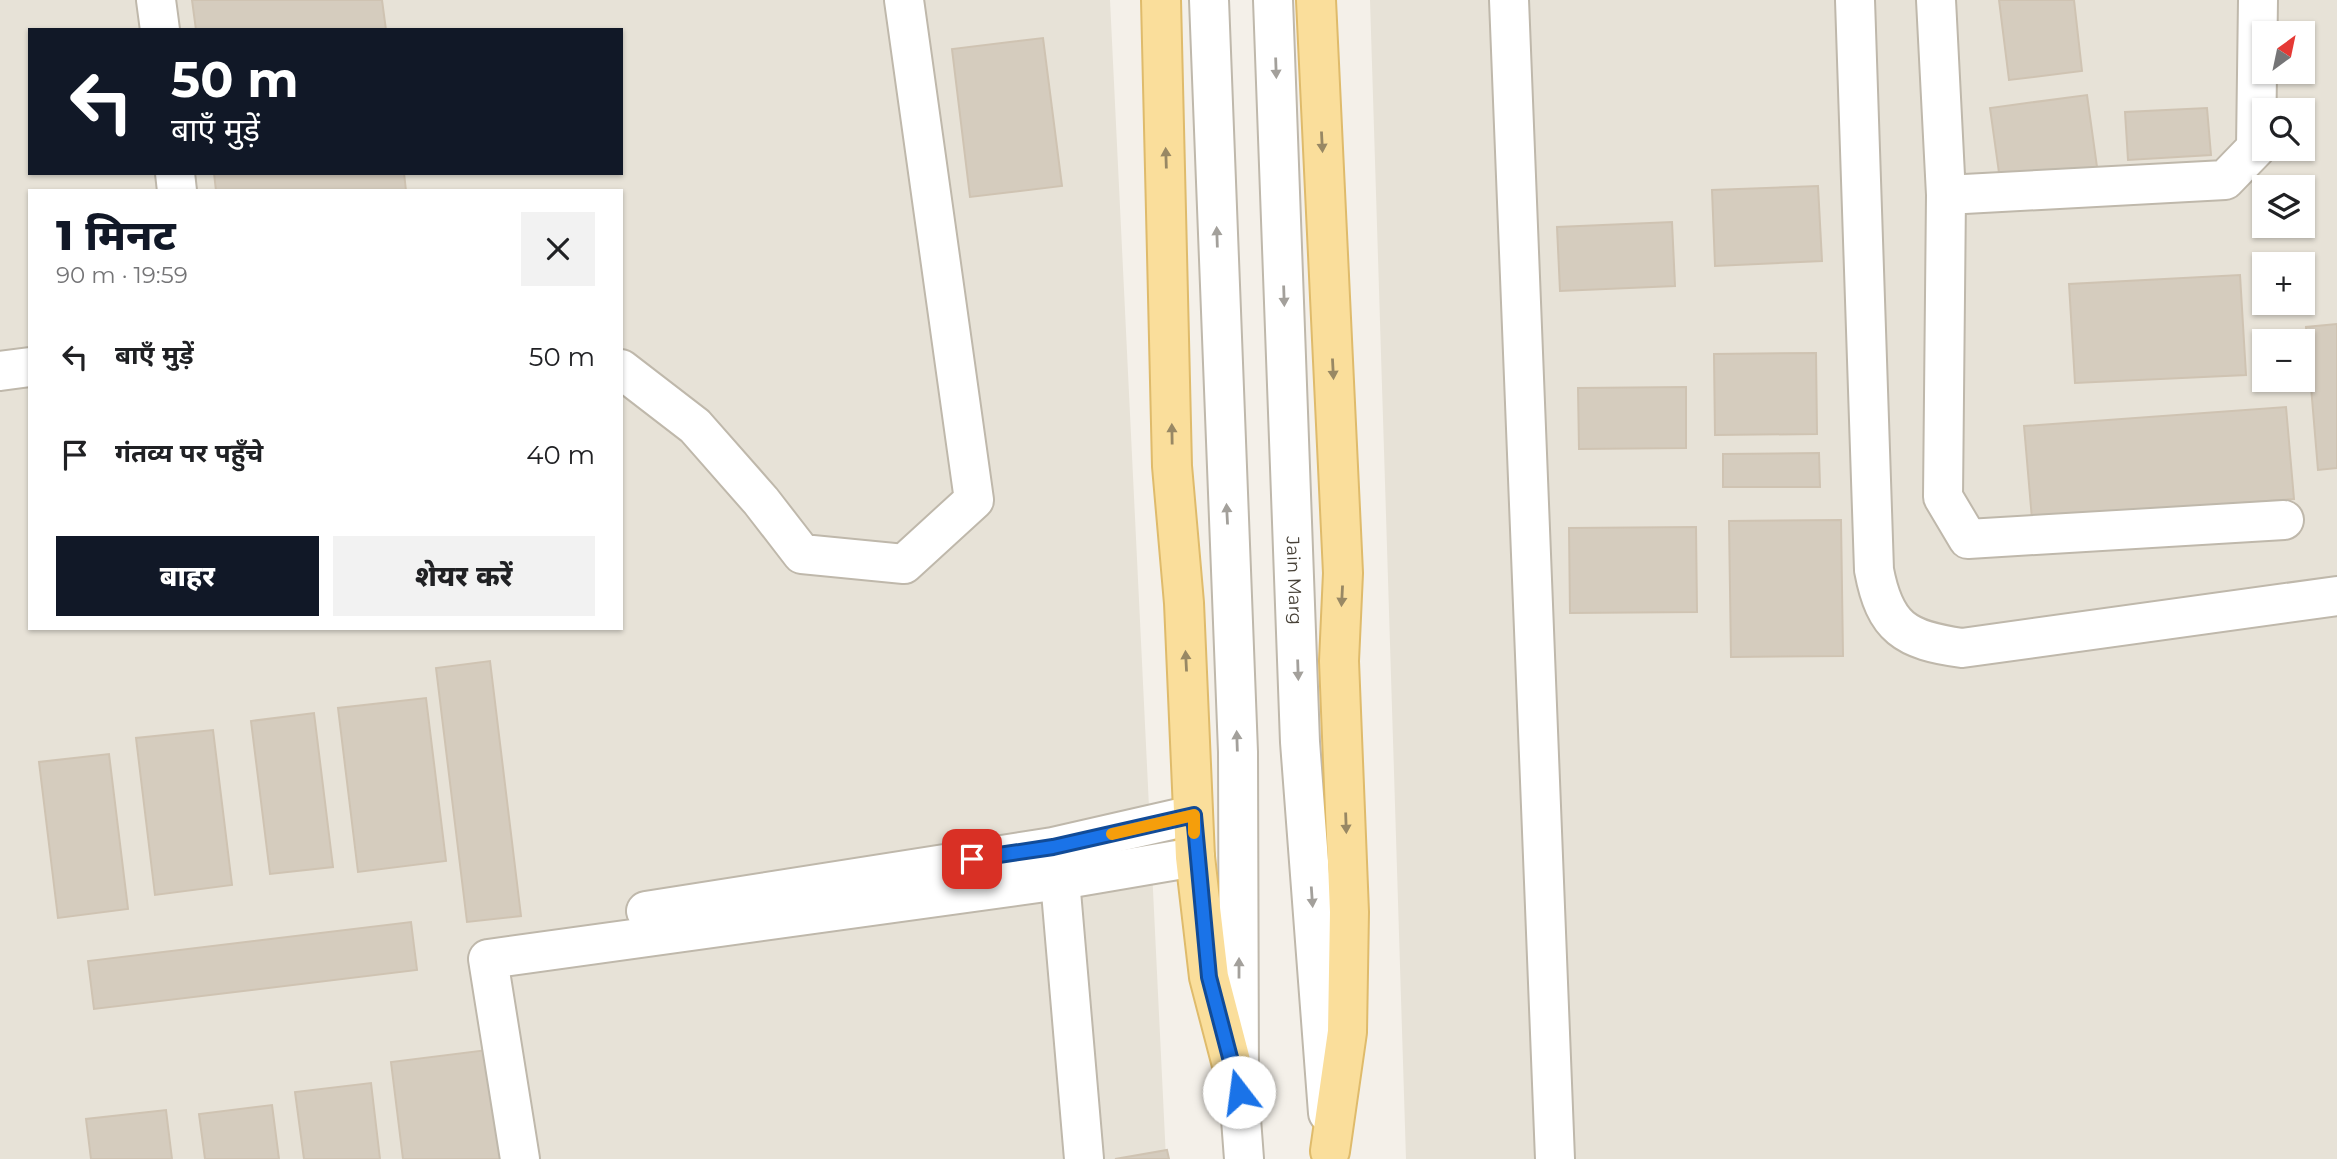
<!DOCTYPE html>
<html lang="hi">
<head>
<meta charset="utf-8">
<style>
	:root { --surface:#fff; --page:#f2f2f2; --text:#202124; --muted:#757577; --accent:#111827 }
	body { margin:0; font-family:Montserrat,"Noto Sans Devanagari",sans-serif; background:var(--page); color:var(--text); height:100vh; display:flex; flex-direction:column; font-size:26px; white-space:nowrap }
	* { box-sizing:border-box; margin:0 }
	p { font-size:23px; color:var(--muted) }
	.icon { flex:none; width:38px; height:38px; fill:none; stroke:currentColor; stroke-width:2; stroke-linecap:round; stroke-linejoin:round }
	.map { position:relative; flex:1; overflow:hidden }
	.details { position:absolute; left:28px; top:189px; width:595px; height:441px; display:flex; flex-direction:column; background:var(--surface); border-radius:0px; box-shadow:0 2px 5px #0004 }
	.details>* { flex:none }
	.top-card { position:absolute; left:28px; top:28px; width:595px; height:147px; border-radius:0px; box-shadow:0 2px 5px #0004; background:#111827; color:#fff; overflow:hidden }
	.needle { width:46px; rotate:33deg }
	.fabs { position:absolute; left:2252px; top:21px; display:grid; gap:14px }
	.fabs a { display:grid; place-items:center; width:63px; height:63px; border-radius:0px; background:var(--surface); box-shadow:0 2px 5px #0004; font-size:35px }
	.pin { position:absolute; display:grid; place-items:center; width:60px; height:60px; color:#fff; margin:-30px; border-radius:14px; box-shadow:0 4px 10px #0006 }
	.me { position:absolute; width:77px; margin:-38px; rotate:345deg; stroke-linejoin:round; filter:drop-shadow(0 0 5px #0008) }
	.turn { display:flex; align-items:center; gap:24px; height:147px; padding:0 28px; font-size:32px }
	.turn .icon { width:91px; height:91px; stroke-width:2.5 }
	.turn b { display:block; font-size:49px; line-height:60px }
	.round { display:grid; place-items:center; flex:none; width:74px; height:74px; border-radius:0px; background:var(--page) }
	.head { display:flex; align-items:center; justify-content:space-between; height:119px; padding:0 28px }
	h1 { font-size:42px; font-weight:800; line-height:52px; color:var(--accent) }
	.action { display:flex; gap:14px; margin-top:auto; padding:14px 28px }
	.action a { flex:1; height:80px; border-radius:0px; background:var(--accent); color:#fff; font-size:28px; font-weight:800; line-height:80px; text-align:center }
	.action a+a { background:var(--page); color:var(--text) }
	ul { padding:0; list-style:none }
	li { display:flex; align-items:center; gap:21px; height:98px; padding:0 28px }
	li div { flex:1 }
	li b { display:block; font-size:26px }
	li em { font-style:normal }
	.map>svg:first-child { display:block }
	.residential { fill:#e7e2d7; fill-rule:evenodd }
	.building { fill:#d5ccbe; stroke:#cfc3b2; stroke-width:2 }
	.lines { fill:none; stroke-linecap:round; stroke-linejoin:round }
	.minor-casing { stroke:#bfb8ab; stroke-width:42 }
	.major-casing { stroke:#dfbb6b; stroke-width:42 }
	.minor { stroke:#fff; stroke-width:38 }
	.major { stroke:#fade9b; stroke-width:38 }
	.oneway { fill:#a3a09b }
	.oneway2 { fill:#988864 }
	.route-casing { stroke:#114b97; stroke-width:18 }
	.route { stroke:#1a73e8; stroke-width:12 }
	.slow { stroke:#f59e0b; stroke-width:12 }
	.labels { text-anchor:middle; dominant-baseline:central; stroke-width:5; stroke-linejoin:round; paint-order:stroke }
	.street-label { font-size:18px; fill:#474137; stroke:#fff }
</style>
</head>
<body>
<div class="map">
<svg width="2337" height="1159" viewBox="0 0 2337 1159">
	<rect width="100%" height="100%" fill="#f4f0e9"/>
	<!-- residential -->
	<g class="residential">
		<path d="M0 0H1110L1166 1159H0ZM30 30H621V173H30ZM30 191H621V628H30Z"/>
		<path d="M1370 0H2337V1159H1406ZM2264 33H2303V72H2264ZM2264 110H2303V149H2264ZM2264 187H2303V226H2264ZM2264 264H2303V303H2264ZM2264 341H2303V380H2264Z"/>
	</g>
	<!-- building -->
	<g class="building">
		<polygon points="192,0 382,0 386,30 196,30"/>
		<polygon points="1999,0 2074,0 2082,71 2009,80"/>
		<polygon points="1043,38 1062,186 970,197 952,49"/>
		<polygon points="2087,95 2097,167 2000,180 1990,108"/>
		<polygon points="2207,108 2211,155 2128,160 2125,112"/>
		<polygon points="214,173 404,173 406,191 216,191"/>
		<polygon points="1818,186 1822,261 1715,266 1712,190"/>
		<polygon points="1672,222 1675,286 1560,291 1557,227"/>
		<polygon points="2240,275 2246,375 2075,383 2069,284"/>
		<polygon points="2337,324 2337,468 2318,470 2306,327"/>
		<polygon points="1816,353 1817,434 1715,435 1714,354"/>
		<polygon points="1686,387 1686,448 1579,449 1578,388"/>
		<polygon points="2286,407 2294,499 2032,519 2024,426"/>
		<polygon points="1819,453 1820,487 1723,487 1723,454"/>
		<polygon points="1841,520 1843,656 1731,657 1729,521"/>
		<polygon points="1696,527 1697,612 1570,613 1569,528"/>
		<polygon points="490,661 521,916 467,922 436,668"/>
		<polygon points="426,698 446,861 358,872 338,708"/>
		<polygon points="314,713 333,867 270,874 251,721"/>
		<polygon points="213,730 232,885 155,895 136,738"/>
		<polygon points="109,754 128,909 58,918 39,762"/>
		<polygon points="411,922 417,970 94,1009 88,961"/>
		<polygon points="487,1050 501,1159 403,1159 391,1062"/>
		<polygon points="371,1083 380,1159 304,1159 295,1092"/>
		<polygon points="272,1105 279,1159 205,1159 199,1114"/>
		<polygon points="166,1110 172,1159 91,1159 86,1119"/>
		<polygon points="1167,1150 1169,1159 1115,1159"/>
	</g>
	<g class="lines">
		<!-- minor casing -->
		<g class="minor-casing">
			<g id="minor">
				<polyline points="156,0 160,30"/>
				<polyline points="1209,0 1238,752 1239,1092 1244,1159"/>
				<path id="s1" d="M1273 0 1300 742 1328 1113"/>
				<polyline points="1509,0 1555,1159"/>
				<path d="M1855 0 1874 570C1885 628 1905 640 1962 648L2337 596"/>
				<polyline points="1936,0 1946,195 2225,180 2256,148 2258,0"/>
				<polyline points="175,173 177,191"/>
				<polyline points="1946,195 1943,497 1968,539 2284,520"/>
				<polyline points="621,369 695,426 761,501 802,554 904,564 974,500 904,0"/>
				<polyline points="0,371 30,367"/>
				<polyline points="1060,880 1084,1159"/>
				<polyline points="646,911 1053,847 1193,815"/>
				<polyline points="520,1159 488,959 1060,880 1195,857"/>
			</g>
		</g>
		<!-- major casing -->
		<g class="major-casing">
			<g id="major">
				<polyline points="1161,0 1172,466 1184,603 1195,857 1209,977 1239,1092"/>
				<polyline points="1316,0 1343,573 1339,661 1349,912 1347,1032 1330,1151"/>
			</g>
		</g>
		<!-- minor -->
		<use href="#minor" class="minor"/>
		<!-- major -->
		<use href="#major" class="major"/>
	</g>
	<!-- one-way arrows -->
	<defs><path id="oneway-solid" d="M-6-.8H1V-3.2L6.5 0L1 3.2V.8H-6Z" transform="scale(1.75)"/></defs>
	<g class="oneway">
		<use href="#oneway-solid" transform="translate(1276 68) rotate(88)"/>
		<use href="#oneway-solid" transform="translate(1217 237) rotate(-92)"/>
		<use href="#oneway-solid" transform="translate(1284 296) rotate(88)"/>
		<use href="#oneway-solid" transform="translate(1227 514) rotate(-93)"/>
		<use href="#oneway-solid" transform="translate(1298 670) rotate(88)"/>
		<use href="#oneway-solid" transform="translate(1237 741) rotate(-92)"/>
		<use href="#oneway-solid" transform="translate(1312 897) rotate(86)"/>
		<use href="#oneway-solid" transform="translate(1239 968) rotate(-90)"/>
	</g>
	<g class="oneway2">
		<use href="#oneway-solid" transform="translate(1322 142) rotate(87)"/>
		<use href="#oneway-solid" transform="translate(1166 158) rotate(-92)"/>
		<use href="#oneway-solid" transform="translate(1333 369) rotate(87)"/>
		<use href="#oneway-solid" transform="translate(1172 434) rotate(-91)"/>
		<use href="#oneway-solid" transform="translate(1342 596) rotate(93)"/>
		<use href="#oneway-solid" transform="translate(1186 661) rotate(-93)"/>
		<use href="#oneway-solid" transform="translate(1346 823) rotate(88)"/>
	</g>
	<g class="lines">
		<!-- route casing -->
		<g class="route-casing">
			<polyline id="route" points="972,859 1053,847 1194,815 1209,977 1239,1092"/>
		</g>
		<!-- route -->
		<use href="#route" class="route"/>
		<!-- slow -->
		<polyline class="slow" points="1112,834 1194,815 1194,833"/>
	</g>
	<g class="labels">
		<!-- street labels -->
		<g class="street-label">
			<text stroke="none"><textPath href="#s1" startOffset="581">Jain Marg</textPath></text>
		</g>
	</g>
</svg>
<div class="fabs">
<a><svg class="needle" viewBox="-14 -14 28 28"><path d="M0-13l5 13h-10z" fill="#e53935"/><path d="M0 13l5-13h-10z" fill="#757577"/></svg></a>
<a><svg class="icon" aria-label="search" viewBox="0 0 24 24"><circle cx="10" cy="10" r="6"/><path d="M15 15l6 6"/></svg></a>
<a><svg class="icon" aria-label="layers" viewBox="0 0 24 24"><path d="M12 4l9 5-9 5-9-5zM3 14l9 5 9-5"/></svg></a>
<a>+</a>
<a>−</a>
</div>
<div class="pin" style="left:972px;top:859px;background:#d93025"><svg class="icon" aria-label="arrive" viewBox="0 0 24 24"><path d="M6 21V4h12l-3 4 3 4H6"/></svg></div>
<svg class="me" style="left:1239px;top:1092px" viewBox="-20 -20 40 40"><circle r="19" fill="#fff"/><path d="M0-13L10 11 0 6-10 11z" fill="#1a73e8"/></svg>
<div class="top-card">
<div class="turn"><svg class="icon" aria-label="left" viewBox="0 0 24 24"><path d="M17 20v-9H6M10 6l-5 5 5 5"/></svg><div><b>50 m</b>बाएँ मुड़ें</div></div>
</div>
<section class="details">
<div class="head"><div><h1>1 मिनट</h1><p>90 m · 19:59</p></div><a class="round"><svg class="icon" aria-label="close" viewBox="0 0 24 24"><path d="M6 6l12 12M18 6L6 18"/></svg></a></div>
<ul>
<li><svg class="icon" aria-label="left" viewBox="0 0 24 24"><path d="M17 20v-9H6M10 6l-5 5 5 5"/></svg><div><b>बाएँ मुड़ें</b></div><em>50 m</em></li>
<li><svg class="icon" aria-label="arrive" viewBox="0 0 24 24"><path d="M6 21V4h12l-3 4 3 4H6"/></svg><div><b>गंतव्य पर पहुँचे</b></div><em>40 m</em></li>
</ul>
<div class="action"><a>बाहर</a><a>शेयर करें</a></div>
</section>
</div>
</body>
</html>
